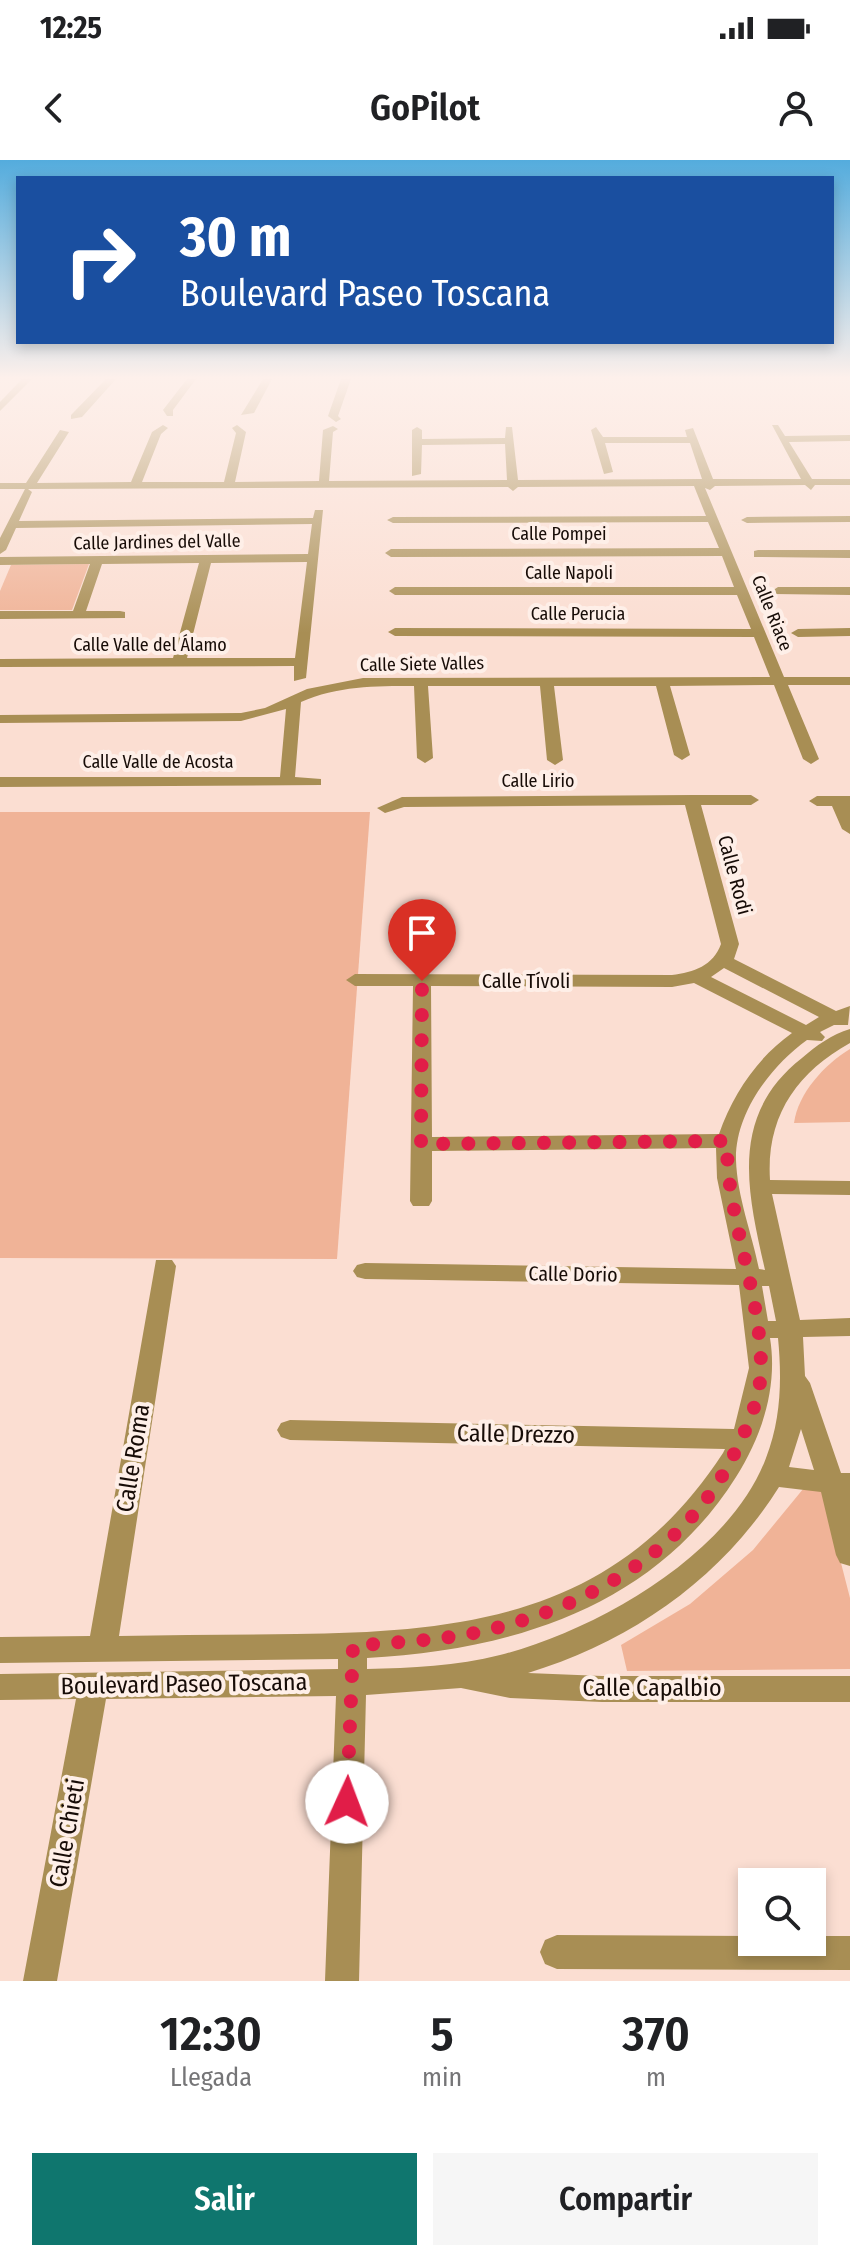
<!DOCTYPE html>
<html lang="es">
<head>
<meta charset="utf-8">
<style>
	:root { --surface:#fff; --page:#f6f6f6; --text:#202124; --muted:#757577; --accent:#0f766e }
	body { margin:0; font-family:"Fira Sans Condensed",sans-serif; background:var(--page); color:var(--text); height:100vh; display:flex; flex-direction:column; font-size:30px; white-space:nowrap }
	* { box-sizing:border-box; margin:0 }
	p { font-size:26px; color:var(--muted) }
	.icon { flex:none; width:44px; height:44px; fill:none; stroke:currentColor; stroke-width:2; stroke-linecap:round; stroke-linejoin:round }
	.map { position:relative; height:1821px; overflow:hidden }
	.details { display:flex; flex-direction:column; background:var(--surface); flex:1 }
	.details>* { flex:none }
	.guide { position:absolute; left:16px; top:16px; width:818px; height:168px; border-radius:0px; box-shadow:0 4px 12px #0003; background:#1a4fa0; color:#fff; overflow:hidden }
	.buttons { position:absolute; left:738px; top:1708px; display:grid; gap:16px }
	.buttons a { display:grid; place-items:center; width:88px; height:88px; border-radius:0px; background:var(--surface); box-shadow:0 4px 12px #0003; font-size:40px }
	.pin { position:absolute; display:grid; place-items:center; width:68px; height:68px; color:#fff; margin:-82px -34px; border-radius:50% 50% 50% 0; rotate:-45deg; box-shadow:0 0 8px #0007 }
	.pin .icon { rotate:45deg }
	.me { position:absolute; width:88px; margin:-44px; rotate:2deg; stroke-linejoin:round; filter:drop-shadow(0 0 6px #0008) }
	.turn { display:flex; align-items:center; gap:28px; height:168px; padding:0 32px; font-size:36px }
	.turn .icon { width:104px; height:104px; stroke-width:2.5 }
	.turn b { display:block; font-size:56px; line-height:68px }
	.eta { display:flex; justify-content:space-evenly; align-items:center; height:136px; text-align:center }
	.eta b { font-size:48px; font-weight:600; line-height:56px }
	.cta { display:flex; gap:16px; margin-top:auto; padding:16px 32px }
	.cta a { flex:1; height:92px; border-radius:0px; background:var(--accent); color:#fff; font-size:32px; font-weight:600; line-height:92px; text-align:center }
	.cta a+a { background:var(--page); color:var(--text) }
	.status { display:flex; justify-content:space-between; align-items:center; height:56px; padding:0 40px; background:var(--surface); direction:ltr }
	.status svg { height:22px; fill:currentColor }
	header { display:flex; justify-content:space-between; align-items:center; height:104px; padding:0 32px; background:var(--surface); font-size:36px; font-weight:600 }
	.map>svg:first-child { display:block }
	.green { fill:#f0b397 }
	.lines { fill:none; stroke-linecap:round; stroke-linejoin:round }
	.minor { fill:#a88e54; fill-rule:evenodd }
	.route { stroke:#e11d48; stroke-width:14; stroke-dasharray:0 25.2 }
	.labels { text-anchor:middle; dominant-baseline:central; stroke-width:8; stroke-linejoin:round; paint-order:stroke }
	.far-street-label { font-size:18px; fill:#170c07; stroke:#feefe8 }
	.street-label { font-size:20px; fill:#170c07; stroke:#feefe8 }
	.near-street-label { font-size:24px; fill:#170c07; stroke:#feefe8 }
</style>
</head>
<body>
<div class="status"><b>12:25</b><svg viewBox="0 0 49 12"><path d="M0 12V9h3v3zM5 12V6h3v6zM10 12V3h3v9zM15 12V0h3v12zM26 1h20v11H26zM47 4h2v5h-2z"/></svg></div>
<header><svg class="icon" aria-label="back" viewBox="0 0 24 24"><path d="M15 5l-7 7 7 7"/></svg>GoPilot<svg class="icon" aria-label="person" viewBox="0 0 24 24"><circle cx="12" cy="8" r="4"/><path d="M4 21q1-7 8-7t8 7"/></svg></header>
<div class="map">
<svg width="850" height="1821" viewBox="0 0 850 1821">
	<rect width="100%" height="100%" fill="#fbded2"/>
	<!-- green -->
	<g class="green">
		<polygon points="89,404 72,450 0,450 0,431 11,405"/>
		<polygon points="0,652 370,652 337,1099 0,1098"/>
		<path d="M850 889V962L794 963C798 933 825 904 850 889Z"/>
		<polygon points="808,1323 821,1325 850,1438 850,1509 627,1511 621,1485 690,1444 753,1390"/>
	</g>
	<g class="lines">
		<!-- minor -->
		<g class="minor">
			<polygon points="22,219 32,219 0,251 0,242"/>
			<polygon points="106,219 116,219 82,257 71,259 71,255"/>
			<polygon points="187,219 196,219 173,250 173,256 167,256 163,250"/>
			<polygon points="263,219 272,219 254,253 241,255"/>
			<polygon points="341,219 351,219 338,256 341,259 336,262 328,256"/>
			<path d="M163 265 168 268 161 274 142 322H224L236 273 232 268 237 265 246 272 235 322 319 321 323 270 333 266 338 269 333 272 329 321 507 320 505 284 422 285 421 314 412 316V270L417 267 422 270V279L505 278 506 267H512L518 320 702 319 690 283H605L613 312 604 314 591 270 596 267 603 277H687L685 270 693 268 713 319H801L772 265H778L785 276 850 275V281L789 282 812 319H850V325H815L811 330 805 325 715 326 710 330 705 328 784 517H850V525H788L819 599 811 604 803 599 774 525 670 526 690 595 682 600 674 595 656 526H554L563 600 555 605 547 600 540 526H428L433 598 425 603 417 598 414 526C375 526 337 526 301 542L295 617 321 619V625L0 627V617H280L286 549 241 561 0 563V555L241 553 265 548 307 529 363 518 770 517 754 477 395 476 388 472 395 468 751 469 737 435H395L389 431 395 427H734L722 396 391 397 385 393 391 389 719 388 708 362 393 363 387 360 393 357 706 356 694 326 518 327 513 331 508 327 28 329 32 332 19 361 313 358 315 350H323L306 518 294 521V506L0 507V499L173 498 199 403 102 404 86 451H120L125 452V458L0 459V451H73L90 404 0 405V397L308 394 312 364 16 368 6 390 0 394V378L25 329H0V323H26L60 270 69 272 37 323 131 322 152 272ZM307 402 295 498H187L211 403Z"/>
			<polygon points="850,356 850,362 747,363 741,360 747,357"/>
			<polygon points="758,390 850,390 850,398 754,397 754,391"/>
			<polygon points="778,427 850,427 850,435 774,434 772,431"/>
			<polygon points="850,468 850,476 798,477 791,473 798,469"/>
			<path d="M692 635H751L759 640 751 645H701L739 784 734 799 836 851 850 846 848 865H834L820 872 825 877 822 881 807 880C771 906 735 953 736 1000 737 1036 752 1074 759 1109L765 1110C747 1031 729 955 802 898 816 886 832 874 850 869V883C796 913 766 957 770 1020L850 1021V1035L772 1034 800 1160 850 1158V1176L803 1177 805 1216 810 1223 841 1313H850V1406L840 1403 836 1395 821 1332 779 1327C721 1419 632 1481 528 1513L602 1516H850V1542H602L510 1538 461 1528 366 1535 359 1821H325L336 1536 106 1539 57 1821H23L76 1539 0 1540V1514L338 1509V1499L0 1503V1477L90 1476 156 1100H172L176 1106 119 1476C178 1475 237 1475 296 1474 472 1472 619 1453 723 1293L725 1289 290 1280 281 1277 277 1270 281 1263 290 1260 734 1269 749 1208 739 1125 365 1119 357 1117 353 1111 357 1105 365 1103 736 1109 717 1018 716 988 432 991V1041L429 1046H413L410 1041 413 826H355L346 820 355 814 672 815C694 812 713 806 721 784L685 645 404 647 385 653 377 648 402 637ZM724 808 819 857 806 865 711 817ZM694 823 792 873C757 898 733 934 719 974L432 977 431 826 672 827ZM762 1126H769L776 1161H768ZM770 1178H778C782 1219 781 1260 766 1298 730 1395 595 1471 500 1495 457 1506 411 1508 367 1509V1498C513 1490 654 1447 736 1317 762 1276 778 1227 770 1178ZM801 1269 814 1310 789 1307Z"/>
			<polygon points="850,636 850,674 842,669 832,646 817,646 809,641 817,636"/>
			<polygon points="557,1775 752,1776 752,1782 812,1782 812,1776 850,1776 850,1810 557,1809 545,1804 540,1792 545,1780"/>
		</g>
	</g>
	<!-- sky -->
	<linearGradient id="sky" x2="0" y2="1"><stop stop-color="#54acdd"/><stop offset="0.46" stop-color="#fdf0eb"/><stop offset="1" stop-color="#fdf0eb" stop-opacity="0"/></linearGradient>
	<rect width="850" height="473" fill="url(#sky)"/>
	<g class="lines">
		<!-- route -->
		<path class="route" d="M347 1642 353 1486C393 1482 435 1481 474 1473 577 1452 682 1396 731 1300 745 1273 761 1239 761 1208 761 1131 726 1057 727 981L421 984 422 821"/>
	</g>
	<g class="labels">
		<!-- far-street labels -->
		<g class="far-street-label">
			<text x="559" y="374">Calle Pompei</text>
			<text transform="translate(157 382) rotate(-1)">Calle Jardines del Valle</text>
			<text x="569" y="413">Calle Napoli</text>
			<text transform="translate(772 453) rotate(68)">Calle Riace</text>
			<text x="578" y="454">Calle Perucia</text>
			<text x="150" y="485">Calle Valle del Álamo</text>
			<text transform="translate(422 504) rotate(-1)">Calle Siete Valles</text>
			<text x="158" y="602">Calle Valle de Acosta</text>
			<text x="538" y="621">Calle Lirio</text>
		</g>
		<!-- street labels -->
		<g class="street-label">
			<text transform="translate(735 715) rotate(75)">Calle Rodi</text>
			<text x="526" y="821">Calle Tívoli</text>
			<text transform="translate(573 1114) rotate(1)">Calle Dorio</text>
		</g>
		<!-- near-street labels -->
		<g class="near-street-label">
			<text transform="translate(516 1274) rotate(1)">Calle Drezzo</text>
			<text transform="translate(133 1298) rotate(-81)">Calle Roma</text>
			<text transform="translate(184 1524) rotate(-1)">Boulevard Paseo Toscana</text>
			<text x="652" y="1528">Calle Capalbio</text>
			<text transform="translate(67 1673) rotate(-80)">Calle Chieti</text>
		</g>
	</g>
</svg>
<div class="buttons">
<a><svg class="icon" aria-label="search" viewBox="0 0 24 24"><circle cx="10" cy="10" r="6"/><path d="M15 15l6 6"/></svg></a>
</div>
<div class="pin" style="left:422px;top:821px;background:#d93025"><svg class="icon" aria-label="arrive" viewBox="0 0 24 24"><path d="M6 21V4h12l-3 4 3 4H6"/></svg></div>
<svg class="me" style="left:347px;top:1642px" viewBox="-20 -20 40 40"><circle r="19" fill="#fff"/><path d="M0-13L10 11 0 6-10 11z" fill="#e11d48"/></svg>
<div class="guide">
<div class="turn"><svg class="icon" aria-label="right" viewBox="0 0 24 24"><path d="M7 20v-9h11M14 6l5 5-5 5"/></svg><div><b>30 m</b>Boulevard Paseo Toscana</div></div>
</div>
</div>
<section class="details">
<div class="eta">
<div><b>12:30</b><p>Llegada</p></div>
<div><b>5</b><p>min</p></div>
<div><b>370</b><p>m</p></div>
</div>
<div class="cta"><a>Salir</a><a>Compartir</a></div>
</section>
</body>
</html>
